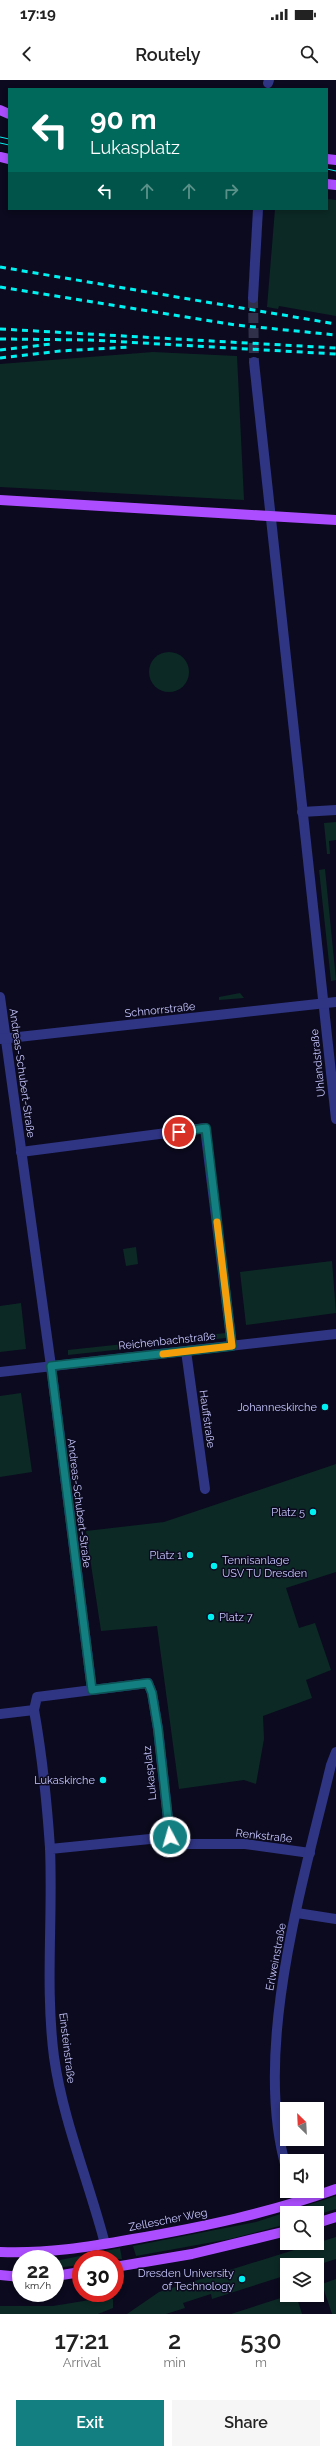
<!DOCTYPE html>
<html lang="en">
<head>
<meta charset="utf-8">
<style>
	:root { --surface:#fff; --page:#f6f6f6; --text:#222; --muted:#767676; --accent:#137f80 }
	body { margin:0; font-family:Raleway,sans-serif; background:var(--page); color:var(--text); height:100vh; display:flex; flex-direction:column; font-size:15px; white-space:nowrap }
	* { box-sizing:border-box; margin:0 }
	p { font-size:13px; color:var(--muted) }
	.icon { flex:none; width:22px; height:22px; fill:none; stroke:currentColor; stroke-width:2; stroke-linecap:round; stroke-linejoin:round }
	.map { position:relative; height:2234px; overflow:hidden }
	.sheet { display:flex; flex-direction:column; background:var(--surface); flex:1 }
	.sheet>* { flex:none }
	.hud { position:absolute; left:8px; top:8px; width:320px; height:122px; border-radius:0px; box-shadow:0 2px 6px #0003; background:#00695c; color:#fff; overflow:hidden }
	.needle { width:26px; rotate:336deg }
	.controls { position:absolute; left:280px; top:2022px; display:grid; gap:8px }
	.controls a { display:grid; place-items:center; width:44px; height:44px; border-radius:0px; background:var(--surface); box-shadow:0 2px 6px #0003; font-size:20px }
	.speed { position:absolute; left:12px; top:2170px; display:flex; gap:8px; font-size:20px; font-weight:700; text-align:center }
	.speed>* { display:grid; place-content:center; width:52px; height:52px; border-radius:50%; background:var(--surface); box-shadow:0 2px 6px #0003; line-height:1 }
	.speed small { font-size:10px; font-weight:400 }
	.speed .limit { border:6px solid #d22; background:#fff; color:#111 }
	.pin { position:absolute; display:grid; place-items:center; width:34px; height:34px; color:#fff; margin:-17px; border:2px solid #fff; border-radius:50%; box-shadow:0 1px 4px #0007 }
	.me { position:absolute; width:44px; margin:-22px; rotate:354deg; stroke-linejoin:round; filter:drop-shadow(0 0 3px #0008) }
	.turn { display:flex; align-items:center; gap:14px; height:84px; padding:0 16px; font-size:18px }
	.turn .icon { width:52px; height:52px; stroke-width:2.5 }
	.turn b { display:block; font-size:28px; line-height:34px }
	.lanes { display:flex; align-items:center; height:38px; padding:0 16px; background:#0003; justify-content:center; gap:20px; direction:ltr }
	.lanes .off { opacity:.35 }
	.eta { display:flex; justify-content:space-evenly; align-items:center; height:68px; text-align:center }
	.eta b { font-size:24px; font-weight:600; line-height:28px }
	.action { display:flex; gap:8px; margin-top:auto; padding:8px 16px }
	.action a { flex:1; height:46px; border-radius:0px; background:var(--accent); color:#fff; font-size:16px; font-weight:600; line-height:46px; text-align:center }
	.action a+a { background:var(--page); color:var(--text) }
	.status { display:flex; justify-content:space-between; align-items:center; height:28px; padding:0 20px; background:var(--surface); direction:ltr }
	.status svg { height:11px; fill:currentColor }
	header { display:flex; justify-content:space-between; align-items:center; height:52px; padding:0 16px; background:var(--surface); font-size:18px; font-weight:600 }
	.map>svg:first-child { display:block }
	.green { fill:#0c2925 }
	.lines { fill:none; stroke-linecap:round; stroke-linejoin:round }
	.minor-tunnel { stroke:#31304b; stroke-width:10; stroke-dasharray:10 5; stroke-linecap:butt }
	.minor { stroke:#2f3483; stroke-width:10 }
	.major { stroke:#ac4eff; stroke-width:10 }
	.tram { stroke:#00f1f2; stroke-width:1 }
	.rail { stroke:#00f1f2; stroke-width:3; stroke-dasharray:6 5; stroke-linecap:butt }
	.route-casing { stroke:#0c5353; stroke-width:10 }
	.route { stroke:#137f80; stroke-width:7 }
	.slow { stroke:#f59e0b; stroke-width:7 }
	.poi-dot { fill:#00f1f2; stroke:#0b0a1e; stroke-width:1.5 }
	.labels { text-anchor:middle; dominant-baseline:central; stroke-width:3; stroke-linejoin:round; paint-order:stroke }
	.street-label { font-size:11px; fill:#c8c7ff; stroke:#0b0a1e }
	.poi-label { font-size:11px; fill:#c8c7ff; stroke:#0b0a1e; text-anchor:end }
</style>
</head>
<body>
<div class="status"><b>17:19</b><svg viewBox="0 0 49 12"><path d="M0 12V9h3v3zM5 12V6h3v6zM10 12V3h3v9zM15 12V0h3v12zM26 1h20v11H26zM47 4h2v5h-2z"/></svg></div>
<header><svg class="icon" aria-label="back" viewBox="0 0 24 24"><path d="M15 5l-7 7 7 7"/></svg>Routely<svg class="icon" aria-label="search" viewBox="0 0 24 24"><circle cx="10" cy="10" r="6"/><path d="M15 15l6 6"/></svg></header>
<div class="map">
<svg width="336" height="2234" viewBox="0 0 336 2234">
	<rect width="100%" height="100%" fill="#0b0a1e"/>
	<!-- green -->
	<g class="green">
		<polygon points="327,119 336,120 336,236 279,226 278,229 267,227 275,129 327,129"/>
		<polygon points="153,272 237,276 244,420 0,407 0,284"/>
		<circle cx="169" cy="592" r="20"/>
		<polygon points="336,742 336,760 329,761 330,774 327,774 324,743"/>
		<polygon points="325,789 336,900 331,901 319,790"/>
		<polygon points="240,913 244,918 219,920 219,917"/>
		<polygon points="136,1167 138,1184 126,1186 123,1169"/>
		<polygon points="332,1181 336,1233 246,1245 240,1192"/>
		<polygon points="21,1223 26,1269 0,1272 0,1226"/>
		<polygon points="226,1253 226,1258 68,1275 68,1270"/>
		<polygon points="21,1313 32,1392 0,1397 0,1316"/>
		<polygon points="336,1384 336,1492 286,1508 299,1548 315,1543 331,1590 306,1600 312,1618 263,1636 264,1659 256,1704 244,1700 179,1709 157,1546 101,1551 86,1451 164,1442"/>
		<polygon points="336,2116 336,2129 317,2135 317,2133 287,2133 287,2144 230,2159 136,2176 133,2166 256,2142"/>
		<polygon points="336,2157 336,2179 317,2185 314,2180 299,2185 287,2185 287,2195 212,2219 211,2214 183,2223 185,2228 166,2234 127,2234 159,2212"/>
		<polygon points="120,2168 122,2179 81,2179 81,2185 55,2188 55,2181"/>
		<polygon points="336,2199 336,2234 332,2234 322,2204"/>
		<polygon points="290,2215 296,2215 302,2234 231,2234"/>
		<polygon points="108,2217 113,2219 113,2228 98,2234 0,2234 0,2226 53,2226"/>
	</g>
	<g class="lines">
		<!-- minor-tunnel -->
		<polyline class="minor-tunnel" points="253,218 254,282"/>
		<!-- minor -->
		<g class="minor">
			<polyline points="268,3 269,0"/>
			<polyline points="253,218 258,129"/>
			<polyline points="254,282 336,1039"/>
			<polyline points="302,732 336,730"/>
			<polyline points="0,917 51,1286 92,1610"/>
			<polyline points="0,959 336,922"/>
			<polyline points="21,1072 205,1048 232,1266"/>
			<polyline points="186,1271 205,1409"/>
			<polyline points="0,1292 336,1254"/>
			<polyline points="0,1634 34,1630"/>
			<polyline points="170,1757 179,1764 245,1764 310,1773"/>
			<path d="M50 1769 170 1757 158 1649 152 1613 148 1603 37 1617 34 1630C42 1675 47 1723 50 1768 53 1838 45 1907 54 1977 63 2041 89 2102 105 2164"/>
			<polyline points="297,1833 336,1839"/>
			<path d="M287 2091C251 1972 303 1803 331 1685L336 1672"/>
			<polyline points="294,2111 297,2123"/>
		</g>
		<!-- major -->
		<g class="major">
			<polyline points="0,30 9,34"/>
			<polyline points="0,77 9,79"/>
			<polyline points="327,79 336,80"/>
			<polyline points="327,104 336,105"/>
			<polyline points="0,420 336,440"/>
			<polyline points="317,2143 336,2137"/>
			<path d="M0 2172C45 2174 89 2167 133 2159 202 2147 270 2133 336 2109"/>
			<polyline points="115,2187 192,2174 287,2151"/>
			<polyline points="0,2195 21,2197"/>
			<polyline points="55,2196 81,2192"/>
		</g>
		<!-- tram -->
		<g class="tram">
			<polyline points="0,57 9,59"/>
			<polyline points="0,63 9,65"/>
			<polyline points="327,89 336,91"/>
		</g>
		<!-- rail -->
		<g class="rail">
			<polyline points="0,187 336,244"/>
			<polyline points="0,207 236,245 336,255"/>
			<polyline points="0,249 336,268"/>
			<polyline points="0,259 90,260 336,274"/>
			<polyline points="0,270 51,264"/>
			<polyline points="0,278 60,271 129,267"/>
		</g>
	</g>
	<g class="lines">
		<!-- route casing -->
		<g class="route-casing">
			<polyline id="route" points="170,1757 158,1649 152,1613 148,1603 92,1610 51,1286 232,1266 206,1048 179,1052"/>
		</g>
		<!-- route -->
		<use href="#route" class="route"/>
		<!-- slow -->
		<polyline class="slow" points="163,1274 232,1266 217,1142"/>
	</g>
	<!-- markers -->
	<g class="poi-dot">
		<circle cx="325" cy="1327" r="4"/>
		<circle cx="313" cy="1432" r="4"/>
		<circle cx="190" cy="1475" r="4"/>
		<circle cx="214" cy="1486" r="4"/>
		<circle cx="211" cy="1537" r="4"/>
		<circle cx="103" cy="1700" r="4"/>
		<circle cx="242" cy="2199" r="4"/>
	</g>
	<g class="labels">
		<!-- street labels -->
		<g class="street-label">
			<text transform="translate(160 930) rotate(-6)">Schnorrstraße</text>
			<text transform="translate(318 983) rotate(-96)">Uhlandstraße</text>
			<text transform="translate(22 993) rotate(82)">Andreas-Schubert-Straße</text>
			<text transform="translate(167 1261) rotate(-6)">Reichenbachstraße</text>
			<text transform="translate(207 1339) rotate(82)">Hauffstraße</text>
			<text transform="translate(79 1423) rotate(83)">Andreas-Schubert-Straße</text>
			<text transform="translate(150 1693) rotate(-96)">Lukasplatz</text>
			<text transform="translate(264 1756) rotate(6)">Renkstraße</text>
			<text transform="translate(276 1877) rotate(-79)">Erlweinstraße</text>
			<text transform="translate(67 1968) rotate(83)">Einsteinstraße</text>
			<text transform="translate(168 2140) rotate(-11)">Zellescher Weg</text>
		</g>
		<!-- poi labels -->
		<g class="poi-label">
			<text x="317" y="1327">Johanneskirche</text>
			<text x="305" y="1432">Platz 5</text>
			<text x="182" y="1475">Platz 1</text>
			<text x="222" y="1480" text-anchor="start">Tennisanlage<tspan x="222" dy="13">USV TU Dresden</tspan></text>
			<text x="219" y="1537" text-anchor="start">Platz 7</text>
			<text x="95" y="1700">Lukaskirche</text>
			<text x="234" y="2193">Dresden University<tspan x="234" dy="13">of Technology</tspan></text>
		</g>
	</g>
</svg>
<div class="controls">
<a><svg class="needle" viewBox="-14 -14 28 28"><path d="M0-13l5 13h-10z" fill="#e53935"/><path d="M0 13l5-13h-10z" fill="#767676"/></svg></a>
<a><svg class="icon" aria-label="sound" viewBox="0 0 24 24"><path d="M4 9h4l5-4v14l-5-4H4zM17 9q2 3 0 6"/></svg></a>
<a><svg class="icon" aria-label="search" viewBox="0 0 24 24"><circle cx="10" cy="10" r="6"/><path d="M15 15l6 6"/></svg></a>
<a><svg class="icon" aria-label="layers" viewBox="0 0 24 24"><path d="M12 4l9 5-9 5-9-5zM3 14l9 5 9-5"/></svg></a>
</div>
<div class="speed"><div>22<small>km/h</small></div><div class="limit">30</div></div>
<div class="pin" style="left:179px;top:1052px;background:#d93025"><svg class="icon" aria-label="arrive" viewBox="0 0 24 24"><path d="M6 21V4h12l-3 4 3 4H6"/></svg></div>
<svg class="me" style="left:170px;top:1757px" viewBox="-20 -20 40 40"><circle r="17" fill="#137f80" stroke="#fff" stroke-width="3"/><path d="M0-11L8 9 0 5-8 9z" fill="#fff"/></svg>
<div class="hud">
<div class="turn"><svg class="icon" aria-label="left" viewBox="0 0 24 24"><path d="M17 20v-9H6M10 6l-5 5 5 5"/></svg><div><b>90 m</b>Lukasplatz</div></div>
<div class="lanes"><svg class="icon" aria-label="left" viewBox="0 0 24 24"><path d="M17 20v-9H6M10 6l-5 5 5 5"/></svg><svg class="icon off" aria-label="ahead" viewBox="0 0 24 24"><path d="M12 20V5M6 11l6-6 6 6"/></svg><svg class="icon off" aria-label="ahead" viewBox="0 0 24 24"><path d="M12 20V5M6 11l6-6 6 6"/></svg><svg class="icon off" aria-label="right" viewBox="0 0 24 24"><path d="M7 20v-9h11M14 6l5 5-5 5"/></svg></div>
</div>
</div>
<section class="sheet">
<div class="eta">
<div><b>17:21</b><p>Arrival</p></div>
<div><b>2</b><p>min</p></div>
<div><b>530</b><p>m</p></div>
</div>
<div class="action"><a>Exit</a><a>Share</a></div>
</section>
</body>
</html>
